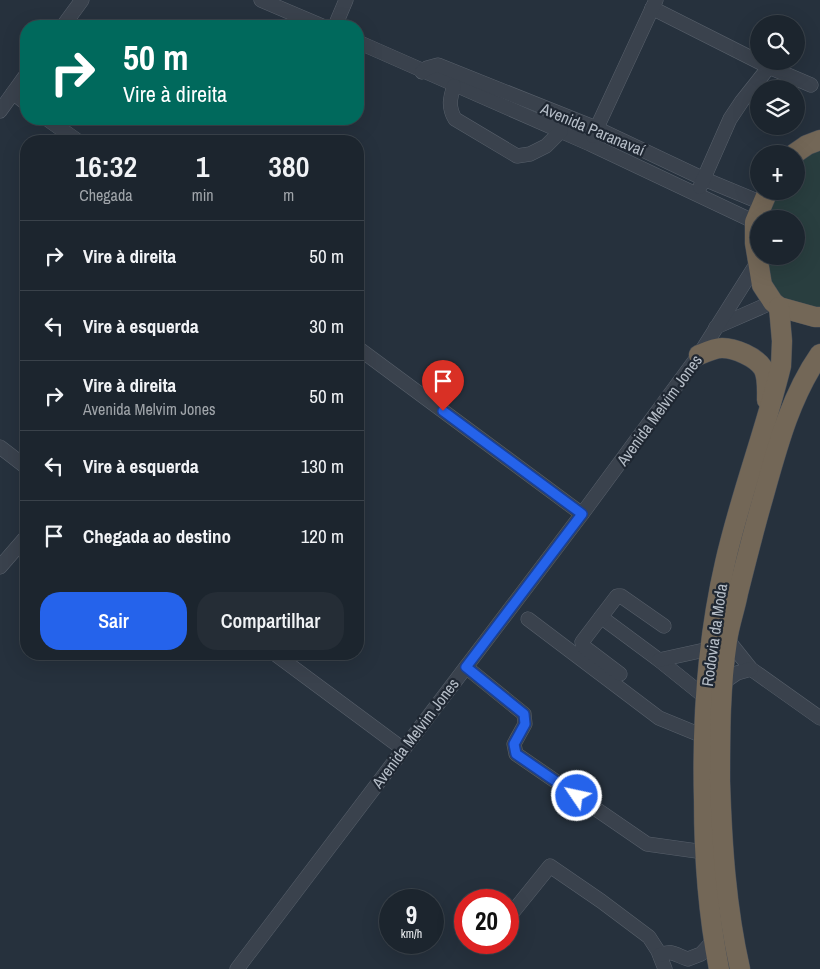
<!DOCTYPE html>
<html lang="pt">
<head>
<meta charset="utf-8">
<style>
	:root { --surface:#1c252e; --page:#252d36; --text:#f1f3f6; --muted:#a0a5aa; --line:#3a424a; --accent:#2563eb }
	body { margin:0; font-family:"Archivo Narrow",sans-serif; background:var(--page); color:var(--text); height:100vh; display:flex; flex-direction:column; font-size:19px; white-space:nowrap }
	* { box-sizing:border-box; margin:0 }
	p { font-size:16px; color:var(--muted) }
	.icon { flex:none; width:28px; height:28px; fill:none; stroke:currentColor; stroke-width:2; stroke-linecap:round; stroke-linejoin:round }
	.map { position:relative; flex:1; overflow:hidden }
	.sheet { position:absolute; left:20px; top:135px; width:344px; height:525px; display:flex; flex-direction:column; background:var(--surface); border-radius:20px; box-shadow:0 5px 20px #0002,0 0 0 1px var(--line) }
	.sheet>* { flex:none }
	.guide { position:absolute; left:20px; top:20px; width:344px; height:105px; border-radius:20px; box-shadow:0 5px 20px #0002,0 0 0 1px var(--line); background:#00695c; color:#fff; overflow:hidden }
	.fabs { position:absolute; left:750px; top:15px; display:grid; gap:10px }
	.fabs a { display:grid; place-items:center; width:55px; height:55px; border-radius:50%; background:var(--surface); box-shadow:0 5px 20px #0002,0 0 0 1px var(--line); font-size:25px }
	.speed { position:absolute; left:379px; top:889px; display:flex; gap:10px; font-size:25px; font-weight:700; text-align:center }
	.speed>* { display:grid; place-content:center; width:65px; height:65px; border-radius:50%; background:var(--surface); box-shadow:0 5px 20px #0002,0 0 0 1px var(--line); line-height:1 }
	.speed small { font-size:12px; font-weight:400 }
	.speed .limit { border:8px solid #d22; background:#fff; color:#111 }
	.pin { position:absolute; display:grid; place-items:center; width:42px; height:42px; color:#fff; margin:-51px -21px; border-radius:50% 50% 50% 0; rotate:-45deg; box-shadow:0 0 5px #0007 }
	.pin .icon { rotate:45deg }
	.me { position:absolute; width:55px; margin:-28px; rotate:304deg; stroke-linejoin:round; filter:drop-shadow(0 0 4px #0008) }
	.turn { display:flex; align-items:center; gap:18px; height:105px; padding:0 20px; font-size:22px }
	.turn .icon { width:65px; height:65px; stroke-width:2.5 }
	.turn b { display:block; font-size:35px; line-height:42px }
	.eta { display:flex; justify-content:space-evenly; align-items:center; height:85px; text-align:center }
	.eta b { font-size:30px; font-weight:600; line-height:35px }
	.button { display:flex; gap:10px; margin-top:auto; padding:10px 20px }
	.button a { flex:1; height:58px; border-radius:20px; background:var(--accent); color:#fff; font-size:20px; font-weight:600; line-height:58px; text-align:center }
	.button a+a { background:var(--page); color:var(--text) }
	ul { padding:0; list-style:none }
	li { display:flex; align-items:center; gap:15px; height:70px; padding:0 20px; border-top:1px solid var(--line) }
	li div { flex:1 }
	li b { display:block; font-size:19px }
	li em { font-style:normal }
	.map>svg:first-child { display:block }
	.green { fill:#293e3f; fill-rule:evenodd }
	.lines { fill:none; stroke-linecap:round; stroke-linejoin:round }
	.minor-casing { stroke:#58606b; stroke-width:15 }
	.highway-casing { stroke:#454d58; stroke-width:21 }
	.minor { stroke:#3a424d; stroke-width:14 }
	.highway { stroke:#736757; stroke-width:20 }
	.route-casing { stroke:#184099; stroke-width:12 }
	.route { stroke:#2563eb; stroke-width:9 }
	.labels { text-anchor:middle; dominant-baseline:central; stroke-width:4.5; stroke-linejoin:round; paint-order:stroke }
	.street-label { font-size:16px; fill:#b6bec8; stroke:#1f2732 }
</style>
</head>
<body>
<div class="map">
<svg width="820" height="969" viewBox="0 0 820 969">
	<rect width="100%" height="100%" fill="#26313d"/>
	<!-- green -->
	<path class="green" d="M820 140V317H815C807 314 783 309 778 306 757 293 753 246 755 223 756 213 763 201 768 191H796V154H794L807 145ZM759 219H796V256H759Z"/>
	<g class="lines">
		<!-- minor casing -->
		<g class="minor-casing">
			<g id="minor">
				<polyline points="261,0 322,26"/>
				<polyline points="652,8 769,67 811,85"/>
				<polyline points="63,26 82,0"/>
				<polyline points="335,26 346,0"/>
				<polyline points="358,42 590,144 755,222"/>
				<polyline points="422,72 427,68 438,65 596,128 704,179 762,203"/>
				<path d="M454 86C450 98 448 107 455 119L517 156 530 154 546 146 561 131"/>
				<polyline points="13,93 26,103"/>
				<polyline points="0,111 26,75"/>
				<polyline points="47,119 78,141"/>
				<polyline points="593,136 656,0"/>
				<polyline points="700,187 730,119 742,101 769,67"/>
				<polyline points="716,327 773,302"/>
				<polyline points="358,348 582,514"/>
				<polyline points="0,447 26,467"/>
				<polyline points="0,567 26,537"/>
				<polyline points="601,617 659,660 705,697"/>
				<polyline points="528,619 659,718 703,736"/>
				<polyline points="727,639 751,669 820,718"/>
				<polyline points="275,654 403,749"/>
				<polyline points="659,660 709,649"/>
				<polyline points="466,667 524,714 525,724 514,744 516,754 647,844 704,852"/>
				<polyline points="620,674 583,646 582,642 617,596 621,596 664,626"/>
				<polyline points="721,684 737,673 751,669"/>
				<polyline points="508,918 550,866 601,901 649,937 658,951 665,969"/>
				<path d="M660 955C672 949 677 956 688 959L701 954 713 941"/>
				<polyline points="237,969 582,514 699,355 757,263"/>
			</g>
		</g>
		<!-- highway casing -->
		<g class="highway-casing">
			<g id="highway">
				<polyline points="794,154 807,145 820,140"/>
				<polyline points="768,191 755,222 755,243 762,285 773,302 779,307"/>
				<polyline points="779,307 815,317 820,317"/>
				<path d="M699 355C706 352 715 348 722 348 735 348 756 357 763 368 768 376 767 391 767 400"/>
				<path d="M719 969C708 913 704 856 704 800 702 720 707 641 725 563 740 496 765 432 781 366L782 341 779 307"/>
				<path d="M740 969C726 907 722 845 720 781 720 734 720 687 727 641 729 625 735 609 738 593 746 561 754 529 763 498 777 448 790 397 820 354"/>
			</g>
		</g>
		<!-- minor -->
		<use href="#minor" class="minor"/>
		<!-- highway -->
		<use href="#highway" class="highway"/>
	</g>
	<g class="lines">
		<!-- route casing -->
		<g class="route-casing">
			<polyline id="route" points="443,411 582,514 466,667 524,714 525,724 514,744 516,754 577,796"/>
		</g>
		<!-- route -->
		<use href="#route" class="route"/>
	</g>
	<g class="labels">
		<!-- street labels -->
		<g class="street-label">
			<text transform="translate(593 129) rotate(23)">Avenida Paranavaí</text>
			<text transform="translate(659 410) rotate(-54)">Avenida Melvim Jones</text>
			<text transform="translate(714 635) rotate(-82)">Rodovia da Moda</text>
			<text transform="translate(415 733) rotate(-53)">Avenida Melvim Jones</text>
		</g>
	</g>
</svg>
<div class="fabs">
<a><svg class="icon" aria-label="search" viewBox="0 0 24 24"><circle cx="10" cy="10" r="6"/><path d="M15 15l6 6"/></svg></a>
<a><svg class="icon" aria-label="layers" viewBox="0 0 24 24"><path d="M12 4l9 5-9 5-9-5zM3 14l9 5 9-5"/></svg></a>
<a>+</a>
<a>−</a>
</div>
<div class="speed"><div>9<small>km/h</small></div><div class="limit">20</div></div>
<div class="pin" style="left:443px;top:411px;background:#d93025"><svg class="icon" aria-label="arrive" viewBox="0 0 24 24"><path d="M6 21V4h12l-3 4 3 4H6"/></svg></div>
<svg class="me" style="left:577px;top:796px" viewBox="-20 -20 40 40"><circle r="17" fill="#2563eb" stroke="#fff" stroke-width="3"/><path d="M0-11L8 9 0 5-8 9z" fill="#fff"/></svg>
<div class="guide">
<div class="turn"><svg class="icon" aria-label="right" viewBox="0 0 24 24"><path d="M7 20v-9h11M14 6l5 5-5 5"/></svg><div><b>50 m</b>Vire à direita</div></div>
</div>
<section class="sheet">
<div class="eta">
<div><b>16:32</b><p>Chegada</p></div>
<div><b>1</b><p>min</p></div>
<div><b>380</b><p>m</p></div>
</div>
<ul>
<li><svg class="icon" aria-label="right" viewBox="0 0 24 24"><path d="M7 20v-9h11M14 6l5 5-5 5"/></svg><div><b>Vire à direita</b></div><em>50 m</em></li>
<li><svg class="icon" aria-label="left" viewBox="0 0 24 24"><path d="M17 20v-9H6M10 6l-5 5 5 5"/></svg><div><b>Vire à esquerda</b></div><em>30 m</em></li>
<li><svg class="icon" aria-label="right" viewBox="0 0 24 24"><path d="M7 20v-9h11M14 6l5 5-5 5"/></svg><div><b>Vire à direita</b><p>Avenida Melvim Jones</p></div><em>50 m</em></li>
<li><svg class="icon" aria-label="left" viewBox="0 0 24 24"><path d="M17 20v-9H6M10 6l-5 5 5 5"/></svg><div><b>Vire à esquerda</b></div><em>130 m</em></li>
<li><svg class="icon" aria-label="arrive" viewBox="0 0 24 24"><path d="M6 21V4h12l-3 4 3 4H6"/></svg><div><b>Chegada ao destino</b></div><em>120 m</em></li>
</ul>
<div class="button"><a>Sair</a><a>Compartilhar</a></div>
</section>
</div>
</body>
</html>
